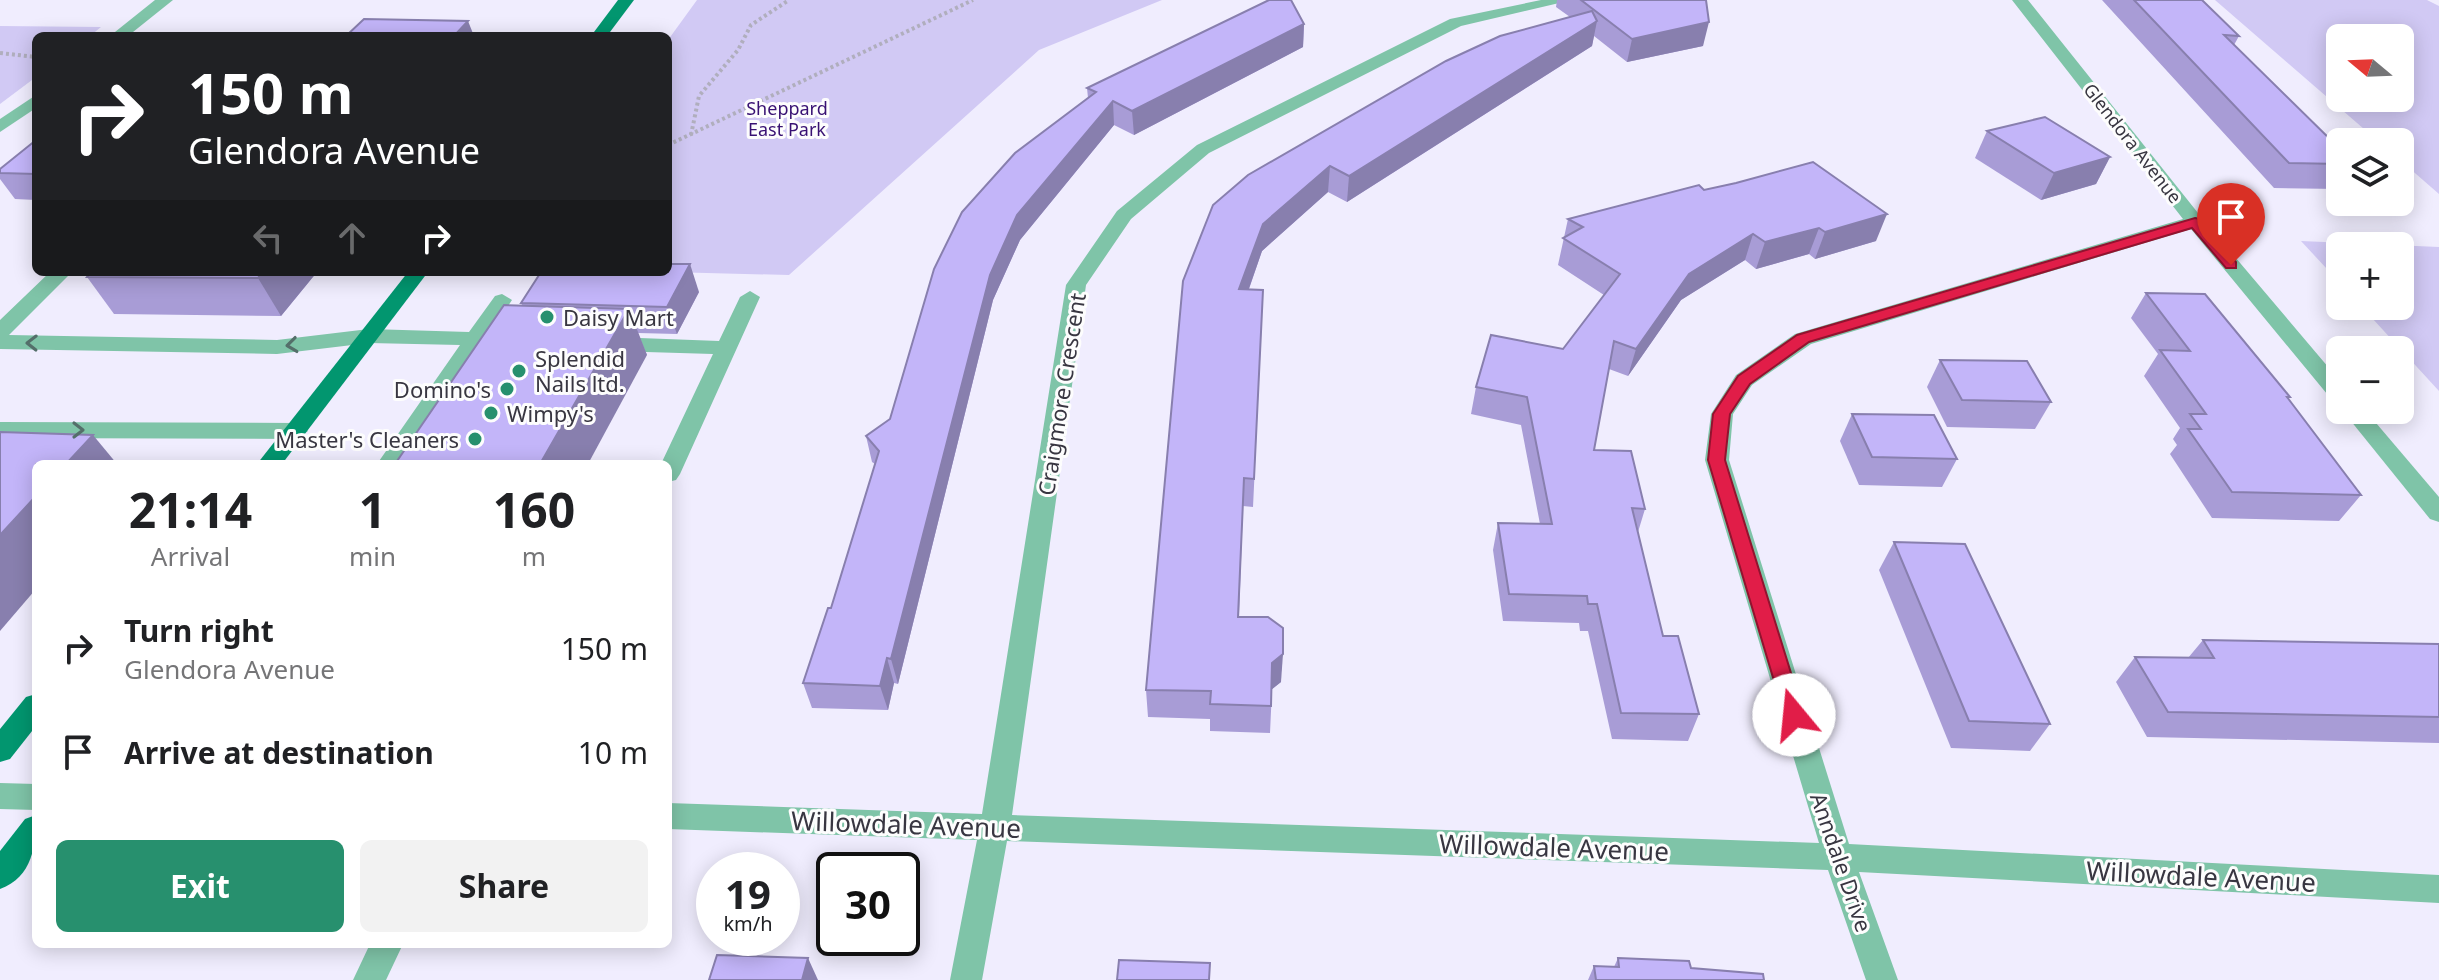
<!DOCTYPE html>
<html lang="en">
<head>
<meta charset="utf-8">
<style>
	:root { --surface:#fff; --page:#f2f2f2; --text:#202124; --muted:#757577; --accent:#27906e }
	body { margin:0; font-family:"Noto Sans",sans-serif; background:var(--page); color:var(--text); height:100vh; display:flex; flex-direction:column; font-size:30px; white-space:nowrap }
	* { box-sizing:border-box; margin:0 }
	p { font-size:26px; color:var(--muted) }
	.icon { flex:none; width:44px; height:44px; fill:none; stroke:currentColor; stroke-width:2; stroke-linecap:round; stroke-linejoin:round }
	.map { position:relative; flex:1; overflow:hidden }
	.drawer { position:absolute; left:32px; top:460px; width:640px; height:488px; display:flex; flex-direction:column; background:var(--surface); border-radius:12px; box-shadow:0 4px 20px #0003 }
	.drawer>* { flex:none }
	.guide { position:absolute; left:32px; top:32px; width:640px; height:244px; border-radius:12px; box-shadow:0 4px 20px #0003; background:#202124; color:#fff; overflow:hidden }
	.needle { width:52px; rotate:289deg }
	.controls { position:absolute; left:2326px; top:24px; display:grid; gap:16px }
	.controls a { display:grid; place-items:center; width:88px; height:88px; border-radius:12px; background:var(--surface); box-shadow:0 4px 20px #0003; font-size:40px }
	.speed { position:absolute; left:696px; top:852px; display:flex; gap:16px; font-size:40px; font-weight:700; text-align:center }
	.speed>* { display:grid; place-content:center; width:104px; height:104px; border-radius:50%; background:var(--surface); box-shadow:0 4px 20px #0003; line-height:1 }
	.speed small { font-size:20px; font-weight:400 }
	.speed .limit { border:4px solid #111; border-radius:12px; background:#fff; color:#111 }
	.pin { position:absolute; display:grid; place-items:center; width:68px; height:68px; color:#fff; margin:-82px -34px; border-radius:50% 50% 50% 0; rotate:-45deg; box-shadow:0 0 8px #0007 }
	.pin .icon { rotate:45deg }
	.me { position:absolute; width:88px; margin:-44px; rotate:343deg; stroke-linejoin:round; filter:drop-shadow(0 0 6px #0008) }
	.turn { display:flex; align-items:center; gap:28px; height:168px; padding:0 24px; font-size:36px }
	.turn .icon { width:104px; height:104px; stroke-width:2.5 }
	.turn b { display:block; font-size:56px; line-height:68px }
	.lanes { display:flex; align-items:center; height:76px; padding:0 24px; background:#0003; justify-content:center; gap:40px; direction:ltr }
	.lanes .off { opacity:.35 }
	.eta { display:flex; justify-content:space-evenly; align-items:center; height:136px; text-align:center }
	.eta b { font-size:48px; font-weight:700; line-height:56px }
	.primary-button { display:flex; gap:16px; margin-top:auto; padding:16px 24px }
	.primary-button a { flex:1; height:92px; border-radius:12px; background:var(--accent); color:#fff; font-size:32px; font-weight:700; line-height:92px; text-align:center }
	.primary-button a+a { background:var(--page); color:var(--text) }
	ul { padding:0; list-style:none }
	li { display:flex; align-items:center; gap:24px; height:104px; padding:0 24px }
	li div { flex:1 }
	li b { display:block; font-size:30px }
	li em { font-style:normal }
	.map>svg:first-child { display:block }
	.green { fill:#d1c9f4; fill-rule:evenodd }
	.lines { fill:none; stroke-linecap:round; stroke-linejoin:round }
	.path { stroke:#b0aebd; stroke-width:4; stroke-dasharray:3 3; stroke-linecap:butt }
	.minor { fill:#7fc4a8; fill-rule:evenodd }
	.major { fill:#02966f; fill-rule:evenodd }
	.wall { fill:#a89cd6 }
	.shaded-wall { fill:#887fae }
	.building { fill:#c3b5f9; stroke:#887fae; stroke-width:2 }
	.oneway { stroke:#546f6a }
	.route { fill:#e11d48; stroke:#92132f; stroke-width:2 }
	.poi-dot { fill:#27906e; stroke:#fdfdfd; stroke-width:3 }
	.labels { text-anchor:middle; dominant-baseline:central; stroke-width:6; stroke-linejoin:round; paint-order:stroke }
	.far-park-label { font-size:18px; fill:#381173; stroke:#fdfdfd }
	.far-street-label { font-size:18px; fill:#383641; stroke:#fdfdfd }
	.poi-label { font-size:22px; fill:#383641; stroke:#fdfdfd; text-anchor:start }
	.street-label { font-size:22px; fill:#383641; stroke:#fdfdfd }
	.near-street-label { font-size:26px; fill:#383641; stroke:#fdfdfd }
</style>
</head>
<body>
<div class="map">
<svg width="2439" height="980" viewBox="0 0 2439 980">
	<rect width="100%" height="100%" fill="#f0edfe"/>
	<!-- green -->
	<g class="green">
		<polygon points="697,0 1162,0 1039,50 789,275 668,272 668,40"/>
		<path d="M2215 0H2427L2439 6V194L2400 160V142H2379ZM2340 38H2400V98H2340Z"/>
		<polygon points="0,26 101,27 90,36 36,36 36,77 0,104"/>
		<polygon points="2301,241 2439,247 2439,391 2361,306 2400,306 2400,246 2340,246 2340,283"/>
	</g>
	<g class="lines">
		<!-- path -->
		<g class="path">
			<polyline points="0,53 36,57"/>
			<polyline points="691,135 699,96 738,50 751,25 789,0"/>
			<polyline points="668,145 973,0"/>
		</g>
		<!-- minor -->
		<g class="minor">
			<polygon points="155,0 173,0 128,36 110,36"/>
			<polygon points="1541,0 1572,0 1461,26 1209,153 1131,219 1086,285 1012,815 1819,843 1705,460 1711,414 1736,375 1795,334 2183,219 2012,0 2028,0 2202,218 2340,381 2340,402 2332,400 2191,229 1811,344 1752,385 1733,414 1729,460 1849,844 2439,875 2439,903 1859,872 1898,980 1866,980 1828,870 1007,841 982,980 950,980 977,840 668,829 668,803 982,814 1066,285 1117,211 1197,145 1450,19"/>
			<polygon points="36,95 36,108 0,132 0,119"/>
			<polygon points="50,272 72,272 9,335 277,340 369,329 469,332 495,296 502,294 512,300 490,333 512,333 523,340 512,347 481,346 401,464 377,464 460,345 369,343 277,354 0,349 0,320"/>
			<polygon points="750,291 760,297 680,474 676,480 668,482 668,464 661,464 713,354 613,351 602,344 613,337 719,341 740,297"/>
			<polygon points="2342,410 2365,410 2439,497 2439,522 2430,519"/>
			<polygon points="0,422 297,423 308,431 297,439 0,438"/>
			<polygon points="0,783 36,784 36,810 0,809"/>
			<polygon points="370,944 403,944 386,980 353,980"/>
		</g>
		<!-- major -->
		<g class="major">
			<polygon points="618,0 634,0 607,36 591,36"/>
			<polygon points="408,272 428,272 282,464 257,464"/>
			<polygon points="36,694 36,726 10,759 0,762 0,729 26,697"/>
			<path d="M36 815C36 845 33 877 0 889V851L25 819Z"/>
		</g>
	</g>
	<!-- wall -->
	<g class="wall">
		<polygon points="1557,0 1706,0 1703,46 1627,62 1594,36 1592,46 1347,202 1328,192 1262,251 1249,289 1262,317 1253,507 1243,506 1239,617 1281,682 1272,689 1270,733 1210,731 1210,719 1148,717 1146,690 1213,205 1570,17 1556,7"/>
		<polygon points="2102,0 2202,0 2239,36 2234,45 2340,149 2340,187 2339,189 2274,188"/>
		<polygon points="1304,24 1303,47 1134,135 1114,125 1020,240 993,300 898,684 894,683 888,710 812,708 803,683 831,608 875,464 872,462 866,436 890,419 1088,98 1087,88"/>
		<polygon points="1987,131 2110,157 2096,184 2041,200 1975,158"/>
		<polygon points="36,140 36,200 15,199 0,179 0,169"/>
		<polygon points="1704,190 1876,241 1815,259 1809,254 1756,269 1745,260 1681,300 1628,376 1609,369 1594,450 1645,509 1638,532 1663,636 1699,714 1688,741 1612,739 1588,631 1580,631 1579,623 1503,621 1493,550 1498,523 1540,524 1521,425 1471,414 1476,387 1563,349 1604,295 1558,265 1568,219"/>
		<polygon points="91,272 317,272 281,316 114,314 87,277"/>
		<polygon points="699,292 677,334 638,333 647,355 522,305 521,303"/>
		<polygon points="2146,293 2290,397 2288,399 2361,495 2339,521 2212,518 2170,454 2177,445 2173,439 2180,428 2144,376 2158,354 2131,318"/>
		<polygon points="1940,360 2051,402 2035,429 1947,427 1927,387"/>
		<polygon points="1852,414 1957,459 1942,487 1859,485 1840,441"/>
		<polygon points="1894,542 2050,724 2030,751 1951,748 1879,570"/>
		<polygon points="2203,640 2439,644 2439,743 2147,737 2116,682 2135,657 2188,658"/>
		<polygon points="1618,958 1691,968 1764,980 1588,980 1594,966 1614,967"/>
	</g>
	<!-- shaded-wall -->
	<g class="shaded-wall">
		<polygon points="468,21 474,36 454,36"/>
		<polygon points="1597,21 1592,46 1347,202 1349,176"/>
		<polygon points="1709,22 1703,46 1627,62 1632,39"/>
		<polygon points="1304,24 1303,47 1134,135 1132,111"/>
		<polygon points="1113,101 1114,125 1020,240 993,300 898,684 891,659 990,275 1017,215"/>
		<polygon points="2110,157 2096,184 2041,200 2054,173"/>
		<polygon points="1330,166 1328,192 1262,251 1239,317 1239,289 1263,224"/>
		<polygon points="1887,214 1876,241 1815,259 1825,232"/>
		<polygon points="1819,228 1809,254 1756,269 1765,242"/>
		<polygon points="1753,234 1745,260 1681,300 1628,376 1636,349 1689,274"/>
		<polygon points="690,264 699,292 677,334 667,307"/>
		<polygon points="263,272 317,272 281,316 258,278"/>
		<polygon points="629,309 647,355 588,464 540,464"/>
		<polygon points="93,435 117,464 66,464"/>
		<polygon points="36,496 36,589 0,631 0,535"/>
		<polygon points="1283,654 1281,682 1271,690 1272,663"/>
		<polygon points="887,658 894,683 888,710 880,686"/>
		<polygon points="808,958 818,980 802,980"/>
	</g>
	<!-- building -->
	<g class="building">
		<polygon points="1269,0 1291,0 1304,24 1132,111 1113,101 1017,215 990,275 891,659 887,658 880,686 803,683 828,608 831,608 879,451 866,436 890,419 934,269 962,212 1015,153 1096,92 1087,88"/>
		<polygon points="1581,0 1706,0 1709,22 1632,39"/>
		<polygon points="2134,0 2202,0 2239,36 2224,35 2340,149 2340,164 2289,163"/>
		<polygon points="1592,11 1597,21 1349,176 1330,166 1263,224 1239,289 1263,290 1254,479 1244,478 1238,617 1268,617 1283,628 1283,654 1272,663 1271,706 1210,704 1211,691 1146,690 1183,281 1213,205 1248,175 1446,61 1500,36"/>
		<polygon points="364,19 468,21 454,36 346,36"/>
		<polygon points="2045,117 2110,157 2054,173 1987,131"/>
		<polygon points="36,140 36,174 0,173 0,169"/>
		<polygon points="1813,162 1887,214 1825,232 1819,228 1765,242 1753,234 1689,274 1636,349 1614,341 1594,450 1631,451 1645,509 1632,508 1663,636 1678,636 1699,714 1621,713 1597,604 1588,604 1587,596 1509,594 1498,523 1552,524 1527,397 1476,387 1491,335 1563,349 1620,274 1563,238 1583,227 1568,219 1699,185 1704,190 1736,183"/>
		<polygon points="668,264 690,264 667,307 521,303 541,272 668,272"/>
		<polygon points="91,272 263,272 258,278 87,277"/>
		<polygon points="2146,293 2205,294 2290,397 2287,397 2361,495 2232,492 2188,429 2201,429 2190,414 2206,414 2160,350 2190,351"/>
		<polygon points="504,305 629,309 540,464 395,464"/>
		<polygon points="1940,360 2027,361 2051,402 1962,400"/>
		<polygon points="1852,414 1934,415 1957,459 1872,457"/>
		<polygon points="0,432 93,435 66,464 36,464 36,496 0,535"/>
		<polygon points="1894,542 1965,544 2050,724 1969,721"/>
		<polygon points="2203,640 2439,644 2439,717 2168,712 2135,657 2214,658"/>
		<polygon points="717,955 808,958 802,980 709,980"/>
		<polygon points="1618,958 1689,961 1691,968 1763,974 1764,980 1596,980 1594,966 1619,967"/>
		<polygon points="1119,960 1210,963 1209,980 1117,980"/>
	</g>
	<!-- one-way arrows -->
	<defs><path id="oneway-chevron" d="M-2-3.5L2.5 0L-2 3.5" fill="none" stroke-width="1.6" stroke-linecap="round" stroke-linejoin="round" transform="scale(2)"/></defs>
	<g class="oneway">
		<use href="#oneway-chevron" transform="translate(32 343) rotate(-179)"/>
		<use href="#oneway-chevron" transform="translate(292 345) rotate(173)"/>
		<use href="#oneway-chevron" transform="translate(78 430)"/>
	</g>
	<!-- route -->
	<polygon class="route" points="2195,218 2200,219 2236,262 2236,268 2226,268 2192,228 1809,342 1750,384 1730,414 1725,460 1804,715 1801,721 1786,721 1708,460 1713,414 1738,376 1797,335"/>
	<!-- markers -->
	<g class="poi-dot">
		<circle cx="547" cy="317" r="8"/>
		<circle cx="519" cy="371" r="8"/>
		<circle cx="507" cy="389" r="8"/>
		<circle cx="491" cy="413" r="8"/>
		<circle cx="475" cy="439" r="8"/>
	</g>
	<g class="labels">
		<!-- far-park labels -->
		<g class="far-park-label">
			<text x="787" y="108">Sheppard<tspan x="787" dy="21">East Park</tspan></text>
		</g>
		<!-- far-street labels -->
		<g class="far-street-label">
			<text transform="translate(2133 143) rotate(52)">Glendora Avenue</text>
		</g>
		<!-- poi labels -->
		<g class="poi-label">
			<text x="563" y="317">Daisy Mart</text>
			<text x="535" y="358">Splendid<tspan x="535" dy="25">Nails ltd.</tspan></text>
			<text x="491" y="389" text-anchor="end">Domino's</text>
			<text x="507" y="413">Wimpy's</text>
			<text x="459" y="439" text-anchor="end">Master's Cleaners</text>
		</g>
		<!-- street labels -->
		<g class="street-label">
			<text transform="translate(1061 394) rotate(-81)">Craigmore Crescent</text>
			<text transform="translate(1842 862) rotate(71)">Anndale Drive</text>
		</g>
		<!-- near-street labels -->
		<g class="near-street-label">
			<text transform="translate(906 824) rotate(2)">Willowdale Avenue</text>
			<text transform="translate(1554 847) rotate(2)">Willowdale Avenue</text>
			<text transform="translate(2201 876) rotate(3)">Willowdale Avenue</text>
		</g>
	</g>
</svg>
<div class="controls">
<a><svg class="needle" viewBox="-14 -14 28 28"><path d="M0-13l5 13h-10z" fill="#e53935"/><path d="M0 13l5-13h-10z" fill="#757577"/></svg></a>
<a><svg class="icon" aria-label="layers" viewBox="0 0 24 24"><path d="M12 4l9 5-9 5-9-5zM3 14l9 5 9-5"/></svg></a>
<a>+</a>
<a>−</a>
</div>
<div class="speed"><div>19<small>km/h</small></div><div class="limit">30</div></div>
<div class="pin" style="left:2231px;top:265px;background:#d93025"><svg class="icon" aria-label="arrive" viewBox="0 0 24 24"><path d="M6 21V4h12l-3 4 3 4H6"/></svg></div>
<svg class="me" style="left:1794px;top:715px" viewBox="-20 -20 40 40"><circle r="19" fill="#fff"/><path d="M0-13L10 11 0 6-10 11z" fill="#e11d48"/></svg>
<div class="guide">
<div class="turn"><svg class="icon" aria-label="right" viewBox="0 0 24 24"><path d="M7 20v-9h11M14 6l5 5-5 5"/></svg><div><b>150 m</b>Glendora Avenue</div></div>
<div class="lanes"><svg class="icon off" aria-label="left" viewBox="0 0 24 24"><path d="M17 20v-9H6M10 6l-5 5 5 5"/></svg><svg class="icon off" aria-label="ahead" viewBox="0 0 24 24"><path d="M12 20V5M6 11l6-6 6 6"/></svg><svg class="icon" aria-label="right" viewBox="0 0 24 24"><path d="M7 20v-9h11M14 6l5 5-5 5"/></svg></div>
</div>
<section class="drawer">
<div class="eta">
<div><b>21:14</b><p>Arrival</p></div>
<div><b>1</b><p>min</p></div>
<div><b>160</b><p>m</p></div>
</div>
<ul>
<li><svg class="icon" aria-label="right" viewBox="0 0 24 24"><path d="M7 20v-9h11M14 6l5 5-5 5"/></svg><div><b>Turn right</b><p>Glendora Avenue</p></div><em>150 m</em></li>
<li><svg class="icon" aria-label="arrive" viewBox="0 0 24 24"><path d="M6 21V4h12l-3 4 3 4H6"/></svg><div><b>Arrive at destination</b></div><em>10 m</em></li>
</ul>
<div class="primary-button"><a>Exit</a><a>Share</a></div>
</section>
</div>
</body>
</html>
